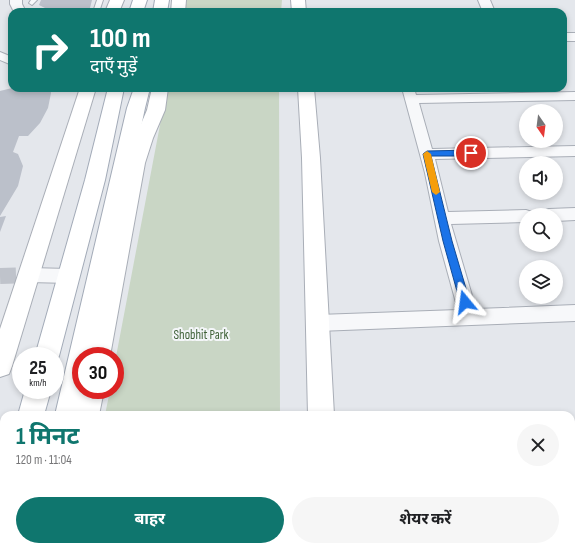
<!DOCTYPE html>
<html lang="hi">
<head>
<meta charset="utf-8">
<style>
	:root { --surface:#fff; --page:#f6f6f6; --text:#202124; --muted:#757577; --accent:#0f766e }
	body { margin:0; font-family:"Sofia Sans Condensed","Noto Sans Devanagari",sans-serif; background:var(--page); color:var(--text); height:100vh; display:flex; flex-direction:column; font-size:15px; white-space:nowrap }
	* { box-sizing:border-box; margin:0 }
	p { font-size:13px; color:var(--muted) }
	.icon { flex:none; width:22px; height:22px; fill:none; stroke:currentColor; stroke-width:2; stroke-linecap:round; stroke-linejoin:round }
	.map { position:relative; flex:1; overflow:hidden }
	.side { position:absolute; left:0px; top:411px; width:575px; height:140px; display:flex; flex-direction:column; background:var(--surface); border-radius:12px 12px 0 0; box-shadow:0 2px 6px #0003 }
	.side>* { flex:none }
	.hud { position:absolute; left:8px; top:8px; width:559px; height:84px; border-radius:12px; box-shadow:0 2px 6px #0003; background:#0f766e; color:#fff; overflow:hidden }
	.needle { width:26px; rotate:166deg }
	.buttons { position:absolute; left:519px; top:104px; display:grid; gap:8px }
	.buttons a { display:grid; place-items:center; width:44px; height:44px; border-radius:50%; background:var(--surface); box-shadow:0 2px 6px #0003; font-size:20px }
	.speed { position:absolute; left:12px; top:347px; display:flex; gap:8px; font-size:20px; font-weight:700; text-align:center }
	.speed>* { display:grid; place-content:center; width:52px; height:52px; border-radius:50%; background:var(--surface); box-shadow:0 2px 6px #0003; line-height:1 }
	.speed small { font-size:10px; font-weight:400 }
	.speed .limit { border:6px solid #d22; background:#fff; color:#111 }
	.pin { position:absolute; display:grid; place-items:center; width:34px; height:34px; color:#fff; margin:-17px; border:2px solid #fff; border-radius:50%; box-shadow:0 1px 4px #0007 }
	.me { position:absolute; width:44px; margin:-22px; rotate:344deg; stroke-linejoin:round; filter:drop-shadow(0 0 3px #0008) }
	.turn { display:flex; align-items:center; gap:14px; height:84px; padding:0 16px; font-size:18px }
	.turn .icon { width:52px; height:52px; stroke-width:2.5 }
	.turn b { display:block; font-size:28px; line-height:34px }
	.round { display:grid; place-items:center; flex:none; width:42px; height:42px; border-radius:21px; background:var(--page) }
	.overview { display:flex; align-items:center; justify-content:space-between; height:68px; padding:0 16px }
	h1 { font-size:24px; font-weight:700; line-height:30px; color:var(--accent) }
	.cta { display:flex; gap:8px; margin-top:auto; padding:8px 16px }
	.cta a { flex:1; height:46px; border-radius:24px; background:var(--accent); color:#fff; font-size:16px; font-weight:700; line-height:46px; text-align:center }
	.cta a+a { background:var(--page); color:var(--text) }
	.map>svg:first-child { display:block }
	.green { fill:#c9d6c5 }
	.building { fill:#bbc0ca }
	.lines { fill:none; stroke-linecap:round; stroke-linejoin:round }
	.street-tunnel { stroke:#bfc3cb; stroke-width:16; stroke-dasharray:16 8; stroke-linecap:butt }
	.lane-casing { stroke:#a9aeb7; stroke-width:2 }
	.street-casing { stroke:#a9aeb7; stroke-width:2 }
	.secondary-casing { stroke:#a9aeb7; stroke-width:2 }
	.primary-casing { stroke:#a3abb8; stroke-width:2 }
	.lane { fill:#f7f8fa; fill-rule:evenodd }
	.street { fill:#f7f8fa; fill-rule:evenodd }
	.secondary { fill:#fff; fill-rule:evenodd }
	.primary { fill:#fff; fill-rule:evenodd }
	.route { fill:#1a73e8; stroke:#114b97 }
	.slow { fill:#f59e0b }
	.labels { text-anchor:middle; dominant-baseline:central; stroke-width:4; stroke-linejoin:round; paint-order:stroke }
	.park-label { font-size:13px; fill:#3f6138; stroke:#f4f6f9 }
</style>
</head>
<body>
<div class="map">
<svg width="575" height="551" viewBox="0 0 575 551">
	<rect width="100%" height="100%" fill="#e4e7ec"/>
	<!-- green -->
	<g class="green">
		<polygon points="185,0 282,0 281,12 183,12"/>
		<polygon points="167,88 279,88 280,415 105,415 110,390 115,390 115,362"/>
		<polygon points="80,547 280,547 280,551 79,551"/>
	</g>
	<!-- building -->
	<g class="building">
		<polygon points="41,0 92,0 89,12 53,12 39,5"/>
		<polygon points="12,88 50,88 51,93 48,108 40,123 28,136 19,136 13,152 18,154 23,166 18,186 0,216 0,91"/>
		<polygon points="6,216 0,232 0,217"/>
	</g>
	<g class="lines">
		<!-- street-tunnel -->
		<polyline class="street-tunnel" points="0,276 29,275"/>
		<!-- lane casing -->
		<g class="lane-casing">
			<g id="lane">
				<polygon points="31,0 37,0 32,5 29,3"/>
				<polygon points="97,0 103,0 99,12 93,12"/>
			</g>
		</g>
		<!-- street casing -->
		<g class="street-casing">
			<g id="street">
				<polygon points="10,0 22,0 22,4 26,12 14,12 10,4"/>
				<polygon points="478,0 490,0 495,12 483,12"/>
				<rect x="563" y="33" width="12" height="8"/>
				<polygon points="0,52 12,57 12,65 0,60"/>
				<polygon points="402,88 414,88 416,95 575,92 575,100 419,103 432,149 575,146 575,156 435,159 448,212 526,210 532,212 533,215 526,215 526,222 451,224 476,309 575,305 575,321 318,331 312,329 309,323 312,317 318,315 458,310 439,241 425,173"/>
				<polygon points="575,208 575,220 556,221 556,215 541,215 543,211 549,209"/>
				<polygon points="29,268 69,269 75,271 78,276 75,281 69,283 29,282 23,280 21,275 23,270"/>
				<rect x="571" y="441" width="4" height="20"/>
			</g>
		</g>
		<!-- secondary casing -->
		<g class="secondary-casing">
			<g id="secondary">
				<polygon points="110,0 124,0 119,12 105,12"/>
				<polygon points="172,0 186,0 185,12 171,12"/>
				<polygon points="291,0 305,0 306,12 292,12"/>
				<polygon points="80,88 96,88 12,366 9,374 0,377 0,329"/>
				<polygon points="152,88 168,88 165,110 153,138 145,163 110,356 86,356 127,163 135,138 147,110"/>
				<polygon points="298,88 314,88 320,158 334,415 308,415 302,158"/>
				<polygon points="81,384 81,390 104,390 99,415 73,415"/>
				<polygon points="44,547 74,547 73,551 43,551"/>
				<rect x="310" y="547" width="30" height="4"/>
			</g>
		</g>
		<!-- primary casing -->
		<g class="primary-casing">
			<g id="primary">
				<polygon points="133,0 147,0 143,12 129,12"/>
				<polygon points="155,0 169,0 167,12 153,12"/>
				<polygon points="108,88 124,88 105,180 59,356 55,364 55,356 35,356 85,180"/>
				<polygon points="134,88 150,88 145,108 93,356 81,356 81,390 86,390 81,415 55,415 127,108"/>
				<polygon points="25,390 51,390 44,415 18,415"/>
				<polygon points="4,500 4,542 0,544 0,501"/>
				<polygon points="23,547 53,547 52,551 22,551"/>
			</g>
		</g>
		<!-- lane -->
		<use href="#lane" class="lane"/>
		<!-- street -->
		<use href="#street" class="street"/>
		<!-- secondary -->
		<use href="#secondary" class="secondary"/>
		<!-- primary -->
		<use href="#primary" class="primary"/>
	</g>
	<!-- route -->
	<polygon class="route" points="471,150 474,153 471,156 431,156 452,241 470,302 468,305 462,305 460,302 443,241 423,154 427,151"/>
	<!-- slow -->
	<polygon class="slow" points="427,151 431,154 440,192 436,195 432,192 423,154"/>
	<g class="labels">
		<!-- park labels -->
		<g class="park-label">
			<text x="201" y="335">Shobhit Park</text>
		</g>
	</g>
</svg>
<div class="buttons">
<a><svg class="needle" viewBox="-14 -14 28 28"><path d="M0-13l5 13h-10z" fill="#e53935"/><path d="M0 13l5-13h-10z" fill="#757577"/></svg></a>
<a><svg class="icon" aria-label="sound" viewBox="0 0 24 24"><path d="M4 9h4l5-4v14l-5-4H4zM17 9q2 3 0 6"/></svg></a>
<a><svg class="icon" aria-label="search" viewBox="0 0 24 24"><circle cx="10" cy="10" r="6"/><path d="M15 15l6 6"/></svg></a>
<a><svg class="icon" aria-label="layers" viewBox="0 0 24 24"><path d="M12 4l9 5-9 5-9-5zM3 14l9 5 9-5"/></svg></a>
</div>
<div class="speed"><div>25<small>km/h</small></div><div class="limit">30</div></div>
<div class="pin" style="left:471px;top:153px;background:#d93025"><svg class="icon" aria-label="arrive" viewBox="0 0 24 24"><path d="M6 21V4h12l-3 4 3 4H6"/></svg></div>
<svg class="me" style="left:465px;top:302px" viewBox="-20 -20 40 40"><path d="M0-17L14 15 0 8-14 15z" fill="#1a73e8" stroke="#fff" stroke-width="4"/></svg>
<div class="hud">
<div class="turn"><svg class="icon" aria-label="right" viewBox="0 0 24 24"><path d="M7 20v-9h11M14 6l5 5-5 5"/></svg><div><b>100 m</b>दाएँ मुड़ें</div></div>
</div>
<section class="side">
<div class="overview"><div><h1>1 मिनट</h1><p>120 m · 11:04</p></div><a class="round"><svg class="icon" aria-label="close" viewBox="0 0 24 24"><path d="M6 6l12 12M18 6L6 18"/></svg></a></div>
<div class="cta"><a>बाहर</a><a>शेयर करें</a></div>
</section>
</div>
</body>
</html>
